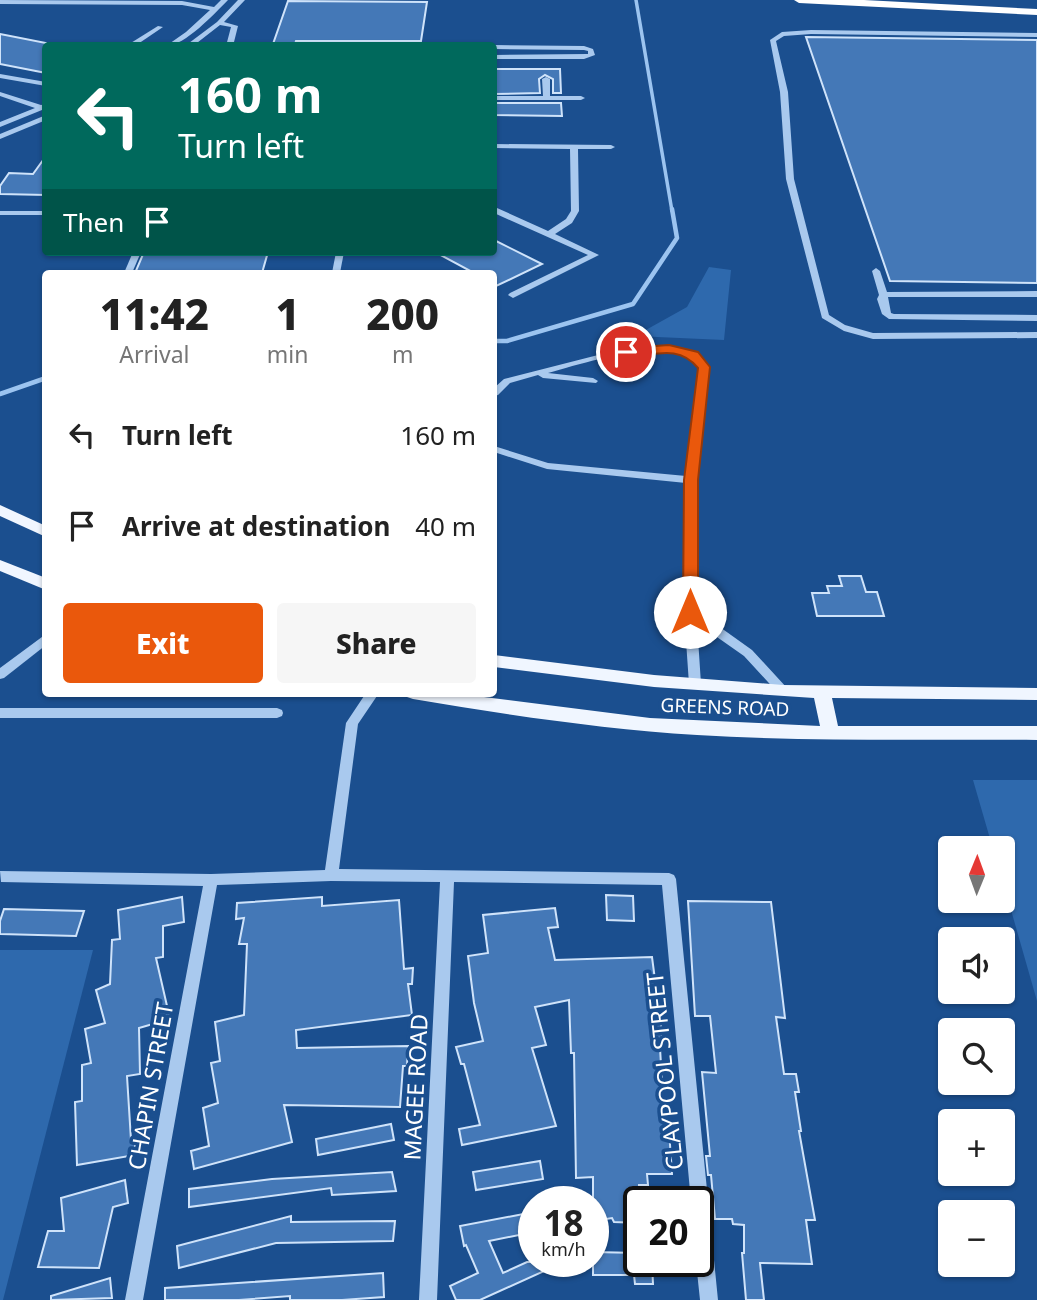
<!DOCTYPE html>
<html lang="en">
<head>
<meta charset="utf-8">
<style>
	:root { --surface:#fff; --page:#f6f6f6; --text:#222; --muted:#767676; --accent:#ea580c }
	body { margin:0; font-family:"Noto Sans",sans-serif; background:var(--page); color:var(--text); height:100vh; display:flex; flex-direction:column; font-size:26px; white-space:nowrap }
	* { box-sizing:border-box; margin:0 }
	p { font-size:23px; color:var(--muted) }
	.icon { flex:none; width:38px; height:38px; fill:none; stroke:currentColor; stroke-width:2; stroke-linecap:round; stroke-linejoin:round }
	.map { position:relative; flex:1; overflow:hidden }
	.sheet { position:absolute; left:42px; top:270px; width:455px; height:427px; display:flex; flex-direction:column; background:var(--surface); border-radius:7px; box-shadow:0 2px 5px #0004 }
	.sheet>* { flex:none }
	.top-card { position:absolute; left:42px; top:42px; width:455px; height:214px; border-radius:7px; box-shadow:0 2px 5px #0004; background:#00695c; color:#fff; overflow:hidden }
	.needle { width:46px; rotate:1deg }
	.fabs { position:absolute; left:938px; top:836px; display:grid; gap:14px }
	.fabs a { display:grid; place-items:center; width:77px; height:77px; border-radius:7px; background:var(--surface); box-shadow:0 2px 5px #0004; font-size:35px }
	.speed { position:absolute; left:518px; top:1186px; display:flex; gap:14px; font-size:35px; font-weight:700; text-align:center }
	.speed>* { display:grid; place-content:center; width:91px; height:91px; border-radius:50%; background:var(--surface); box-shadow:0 2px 5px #0004; line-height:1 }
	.speed small { font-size:18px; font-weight:400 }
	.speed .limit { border:4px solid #111; border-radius:10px; background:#fff; color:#111 }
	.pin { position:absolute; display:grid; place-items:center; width:60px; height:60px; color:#fff; margin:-30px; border:4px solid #fff; border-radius:50%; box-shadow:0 2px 7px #0007 }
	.me { position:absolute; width:77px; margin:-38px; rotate:0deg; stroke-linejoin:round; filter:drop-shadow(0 0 5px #0008) }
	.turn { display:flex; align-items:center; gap:24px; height:147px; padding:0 21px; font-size:32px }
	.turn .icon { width:91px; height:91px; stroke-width:2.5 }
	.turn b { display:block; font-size:49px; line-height:60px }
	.then { display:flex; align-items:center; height:66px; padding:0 21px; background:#0003; gap:14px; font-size:26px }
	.eta { display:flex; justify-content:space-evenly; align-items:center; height:119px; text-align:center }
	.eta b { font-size:42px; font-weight:800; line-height:49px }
	.primary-button { display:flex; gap:14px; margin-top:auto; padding:14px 21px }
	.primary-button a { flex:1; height:80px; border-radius:7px; background:var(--accent); color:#fff; font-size:28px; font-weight:800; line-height:80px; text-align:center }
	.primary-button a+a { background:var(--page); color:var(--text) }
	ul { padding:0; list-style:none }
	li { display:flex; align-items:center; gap:21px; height:91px; padding:0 21px }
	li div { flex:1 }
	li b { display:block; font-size:26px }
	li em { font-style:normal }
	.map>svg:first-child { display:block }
	.green { fill:#2e69ad }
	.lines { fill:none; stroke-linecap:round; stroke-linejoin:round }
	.stream-far1 { stroke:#9cc4f0; stroke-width:3.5 }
	.stream { stroke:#9cc4f0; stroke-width:4.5 }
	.building { fill:#4478b7; stroke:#cfe3fa; stroke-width:2 }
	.minor { fill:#a9c9ee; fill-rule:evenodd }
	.major { fill:#f0f6ff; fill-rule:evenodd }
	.highway { fill:#fff; fill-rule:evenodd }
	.route { fill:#ea580c; stroke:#983908; stroke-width:2 }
	.labels { text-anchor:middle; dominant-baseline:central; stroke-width:7; stroke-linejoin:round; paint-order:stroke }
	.street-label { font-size:19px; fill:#fff; stroke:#1b4f8f }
	.near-street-label { font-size:23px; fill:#fff; stroke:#1b4f8f }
</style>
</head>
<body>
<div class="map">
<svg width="1037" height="1300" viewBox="0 0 1037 1300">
	<rect width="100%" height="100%" fill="#1b4f8f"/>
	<!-- green -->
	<g class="green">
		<polygon points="709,267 731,270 724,340 635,336 687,307"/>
		<polygon points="973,780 1037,780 1037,1001 1003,882 1003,849 993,849"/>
		<polygon points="0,950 93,950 3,1300 0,1300"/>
	</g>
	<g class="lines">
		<!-- stream-far1 -->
		<polyline class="stream-far1" points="636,0 672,211"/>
		<!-- stream -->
		<g class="stream">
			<polyline points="494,341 507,341 633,304 677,238 672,209"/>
			<polyline points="0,394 46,378"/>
		</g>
	</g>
	<!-- building -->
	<g class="building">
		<polygon points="288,1 427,2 421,41 296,41 295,44 273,44"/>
		<polygon points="0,34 46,43 46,73 0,64"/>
		<polygon points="806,37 1037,40 1037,283 890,281"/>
		<polygon points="494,69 560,69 561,93 553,93 553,79 545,75 539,79 540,93 494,94"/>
		<polygon points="494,103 561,103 562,116 494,115"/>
		<polygon points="46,156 46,195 0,194 0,186 9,173 33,174"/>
		<polygon points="494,240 542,264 494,287 494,273 474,273 435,252 494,252"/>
		<polygon points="144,252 268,252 262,273 135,273"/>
		<polygon points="839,576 861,576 866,592 877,592 884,616 817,616 812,593 829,593 827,586 842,586"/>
		<polygon points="606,895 633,896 634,921 607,920"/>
		<polygon points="182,897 184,922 163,926 163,957 156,958 170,1019 139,1028 140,1074 127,1076 131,1140 135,1140 135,1155 77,1165 75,1102 82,1101 82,1065 91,1063 85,1029 105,1023 96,990 110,984 112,940 120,939 118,910"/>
		<polygon points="322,897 322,906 399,900 404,969 413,968 412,984 408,984 412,1015 296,1030 297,1048 408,1046 407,1066 403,1066 400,1107 284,1105 292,1142 194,1169 191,1151 209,1146 203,1108 218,1103 211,1063 220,1061 215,1022 244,1015 247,944 239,944 244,918 236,919 237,903"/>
		<polygon points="688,901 771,902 785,1018 776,1017 784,1074 796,1074 799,1092 795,1092 801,1131 799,1131 815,1220 806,1220 812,1264 760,1263 764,1300 746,1300 742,1253 744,1253 744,1225 733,1224 732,1219 715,1219 711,1175 708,1175 706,1156 710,1156 702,1072 716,1073 710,1016 695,1016"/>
		<polygon points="555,908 558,927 548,928 555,960 652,957 662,1033 663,1048 660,1048 664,1115 668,1115 672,1174 647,1174 648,1185 639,1185 639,1223 614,1222 612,1218 593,1221 593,1177 576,1178 574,1053 571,1053 569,1000 535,1007 546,1045 532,1048 556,1126 462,1145 459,1129 480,1125 464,1064 461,1064 456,1047 483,1041 474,1003 468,956 488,953 483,915"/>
		<polygon points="4,909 84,911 76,936 0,934 0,921"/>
		<polygon points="391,1124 394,1140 318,1155 316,1139"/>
		<polygon points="540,1161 543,1179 476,1190 473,1172"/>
		<polygon points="392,1172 396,1191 332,1195 331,1188 189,1207 189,1189 272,1179"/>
		<polygon points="125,1180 128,1203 113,1207 99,1268 38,1267 48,1231 64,1231 61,1198"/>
		<polygon points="534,1212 534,1232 489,1241 503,1273 527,1262 564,1262 480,1300 456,1300 450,1286 478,1273 466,1245 464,1246 460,1226"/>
		<polygon points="291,1216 291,1222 395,1221 393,1241 276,1243 179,1268 177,1246"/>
		<polygon points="593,1252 639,1253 639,1262 652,1262 653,1284 635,1284 634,1275 593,1275"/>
		<polygon points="383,1273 384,1297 342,1300 290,1300 290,1296 239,1300 165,1300 165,1288"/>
		<polygon points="110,1278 112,1298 51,1300 51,1296"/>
	</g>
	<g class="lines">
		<!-- minor -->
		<g class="minor">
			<path d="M0 0 182 1 214 7 221 0H228C215 13 185 46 166 46L186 32 210 10 182 5 0 4Z"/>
			<polygon points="238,0 245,0 224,22 238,26 233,46 226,46 231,27 220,25 193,46 185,46 217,22"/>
			<polygon points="158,26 163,27 135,46 126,46"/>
			<polygon points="811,30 1037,33 1037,37 811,34 784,36 776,41 788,92 794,179 829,315 845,325 873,333 1037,332 1037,338 873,339 844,331 822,318 786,179 780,92 770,40 782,32"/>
			<polygon points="494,45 584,46 593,49 595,55 584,59 494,59 494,55 588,54 588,51 584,50 494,49 492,46"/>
			<polygon points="0,74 46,82 46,86 0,78"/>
			<polygon points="546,77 550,79 550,96 581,96 585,98 581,100 494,100 494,96 543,96 542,79"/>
			<polygon points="0,92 41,105 46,104 46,111 42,110 0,127 0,122 35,108 0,96"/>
			<polygon points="46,115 46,120 0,139 0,134"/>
			<polygon points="494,144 611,145 615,147 611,149 578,149 579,211 572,223 555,234 599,255 513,298 508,295 510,293 588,255 494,213 494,208 497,208 548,231 566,219 571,211 570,149 494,148"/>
			<rect x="0" y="211" width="46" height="4"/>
			<polygon points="133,252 141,252 132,273 124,273"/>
			<polygon points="336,252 344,252 340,273 332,273"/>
			<polygon points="876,268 880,271 887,292 1037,291 1037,297 888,297 891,313 894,314 1037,315 1037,321 889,319 882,314 877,299 879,295 872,271"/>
			<path d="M656 346C680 347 693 347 709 367L696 480V610L752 650 787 688 789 691 787 694H779L744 656 697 623 701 684 695 688 689 684 684 612 686 483 547 469 494 452V446L548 463 686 476 699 367C693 359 687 355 677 353 642 345 583 363 548 373L593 378 598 381 596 383 543 378 538 375 510 383 498 395 494 396V388L504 379 602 354Z"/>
			<polygon points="46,634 46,645 4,678 0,679 0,668"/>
			<polygon points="366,693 379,693 358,724 339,869 669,873 674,875 676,879 718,1300 700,1300 696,1262 698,1262 698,1202 691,1202 662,885 454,882 437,1300 419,1300 440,882 331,881 217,885 143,1300 125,1300 203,886 1,882 0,871 211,874 325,870 346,723"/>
			<polygon points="0,708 277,708 282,710 283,713 282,716 277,718 0,718"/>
		</g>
		<!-- major -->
		<g class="major">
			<polygon points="0,505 46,526 46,537 0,516"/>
			<polygon points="0,560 46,578 46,590 0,571"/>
			<path d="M494 655 654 675 783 685 1037 688V700L832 698 838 726H1037V740C924 739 810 742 697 735 602 729 507 715 413 699L407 697 404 693H452L650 718 820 726 814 698 654 687 494 667Z"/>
		</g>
		<!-- highway -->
		<polygon class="highway" points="794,0 864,0 1037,9 1037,15 799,3"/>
	</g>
	<!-- route -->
	<path class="route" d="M669 345 698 352 710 367 698 480V612L690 617 683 612 684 480 698 368C672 337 639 366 620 352L626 348Z"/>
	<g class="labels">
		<!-- street labels -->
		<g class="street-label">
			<text transform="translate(725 707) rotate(2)">GREENS ROAD</text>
		</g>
		<!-- near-street labels -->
		<g class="near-street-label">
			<text transform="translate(664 1071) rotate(-96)">CLAYPOOL STREET</text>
			<text transform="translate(150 1086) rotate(-80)">CHAPIN STREET</text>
			<text transform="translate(415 1087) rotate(-87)">MAGEE ROAD</text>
		</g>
	</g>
</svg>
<div class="fabs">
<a><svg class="needle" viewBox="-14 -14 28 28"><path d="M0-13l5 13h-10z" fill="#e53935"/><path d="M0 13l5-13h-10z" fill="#767676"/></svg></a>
<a><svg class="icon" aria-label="sound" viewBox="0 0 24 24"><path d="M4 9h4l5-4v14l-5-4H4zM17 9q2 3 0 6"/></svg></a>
<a><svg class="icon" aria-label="search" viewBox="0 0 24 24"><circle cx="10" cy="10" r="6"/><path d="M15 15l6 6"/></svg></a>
<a>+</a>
<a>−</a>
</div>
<div class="speed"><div>18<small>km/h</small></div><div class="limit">20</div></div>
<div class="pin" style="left:626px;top:352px;background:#d93025"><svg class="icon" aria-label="arrive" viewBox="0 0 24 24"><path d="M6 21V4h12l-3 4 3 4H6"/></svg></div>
<svg class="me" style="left:690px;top:612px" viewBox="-20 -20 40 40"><circle r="19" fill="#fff"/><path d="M0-13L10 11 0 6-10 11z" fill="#ea580c"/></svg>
<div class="top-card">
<div class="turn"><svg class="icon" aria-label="left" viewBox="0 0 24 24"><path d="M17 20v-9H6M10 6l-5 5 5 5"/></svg><div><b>160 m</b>Turn left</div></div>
<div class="then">Then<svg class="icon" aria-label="arrive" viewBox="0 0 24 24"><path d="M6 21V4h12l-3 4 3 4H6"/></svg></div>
</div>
<section class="sheet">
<div class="eta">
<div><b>11:42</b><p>Arrival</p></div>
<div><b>1</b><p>min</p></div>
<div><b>200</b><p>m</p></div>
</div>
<ul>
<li><svg class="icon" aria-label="left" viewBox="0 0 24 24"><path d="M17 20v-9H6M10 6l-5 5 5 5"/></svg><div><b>Turn left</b></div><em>160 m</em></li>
<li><svg class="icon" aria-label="arrive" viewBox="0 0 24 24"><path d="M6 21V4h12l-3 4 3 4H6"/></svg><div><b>Arrive at destination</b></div><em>40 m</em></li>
</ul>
<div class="primary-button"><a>Exit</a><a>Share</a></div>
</section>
</div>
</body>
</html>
